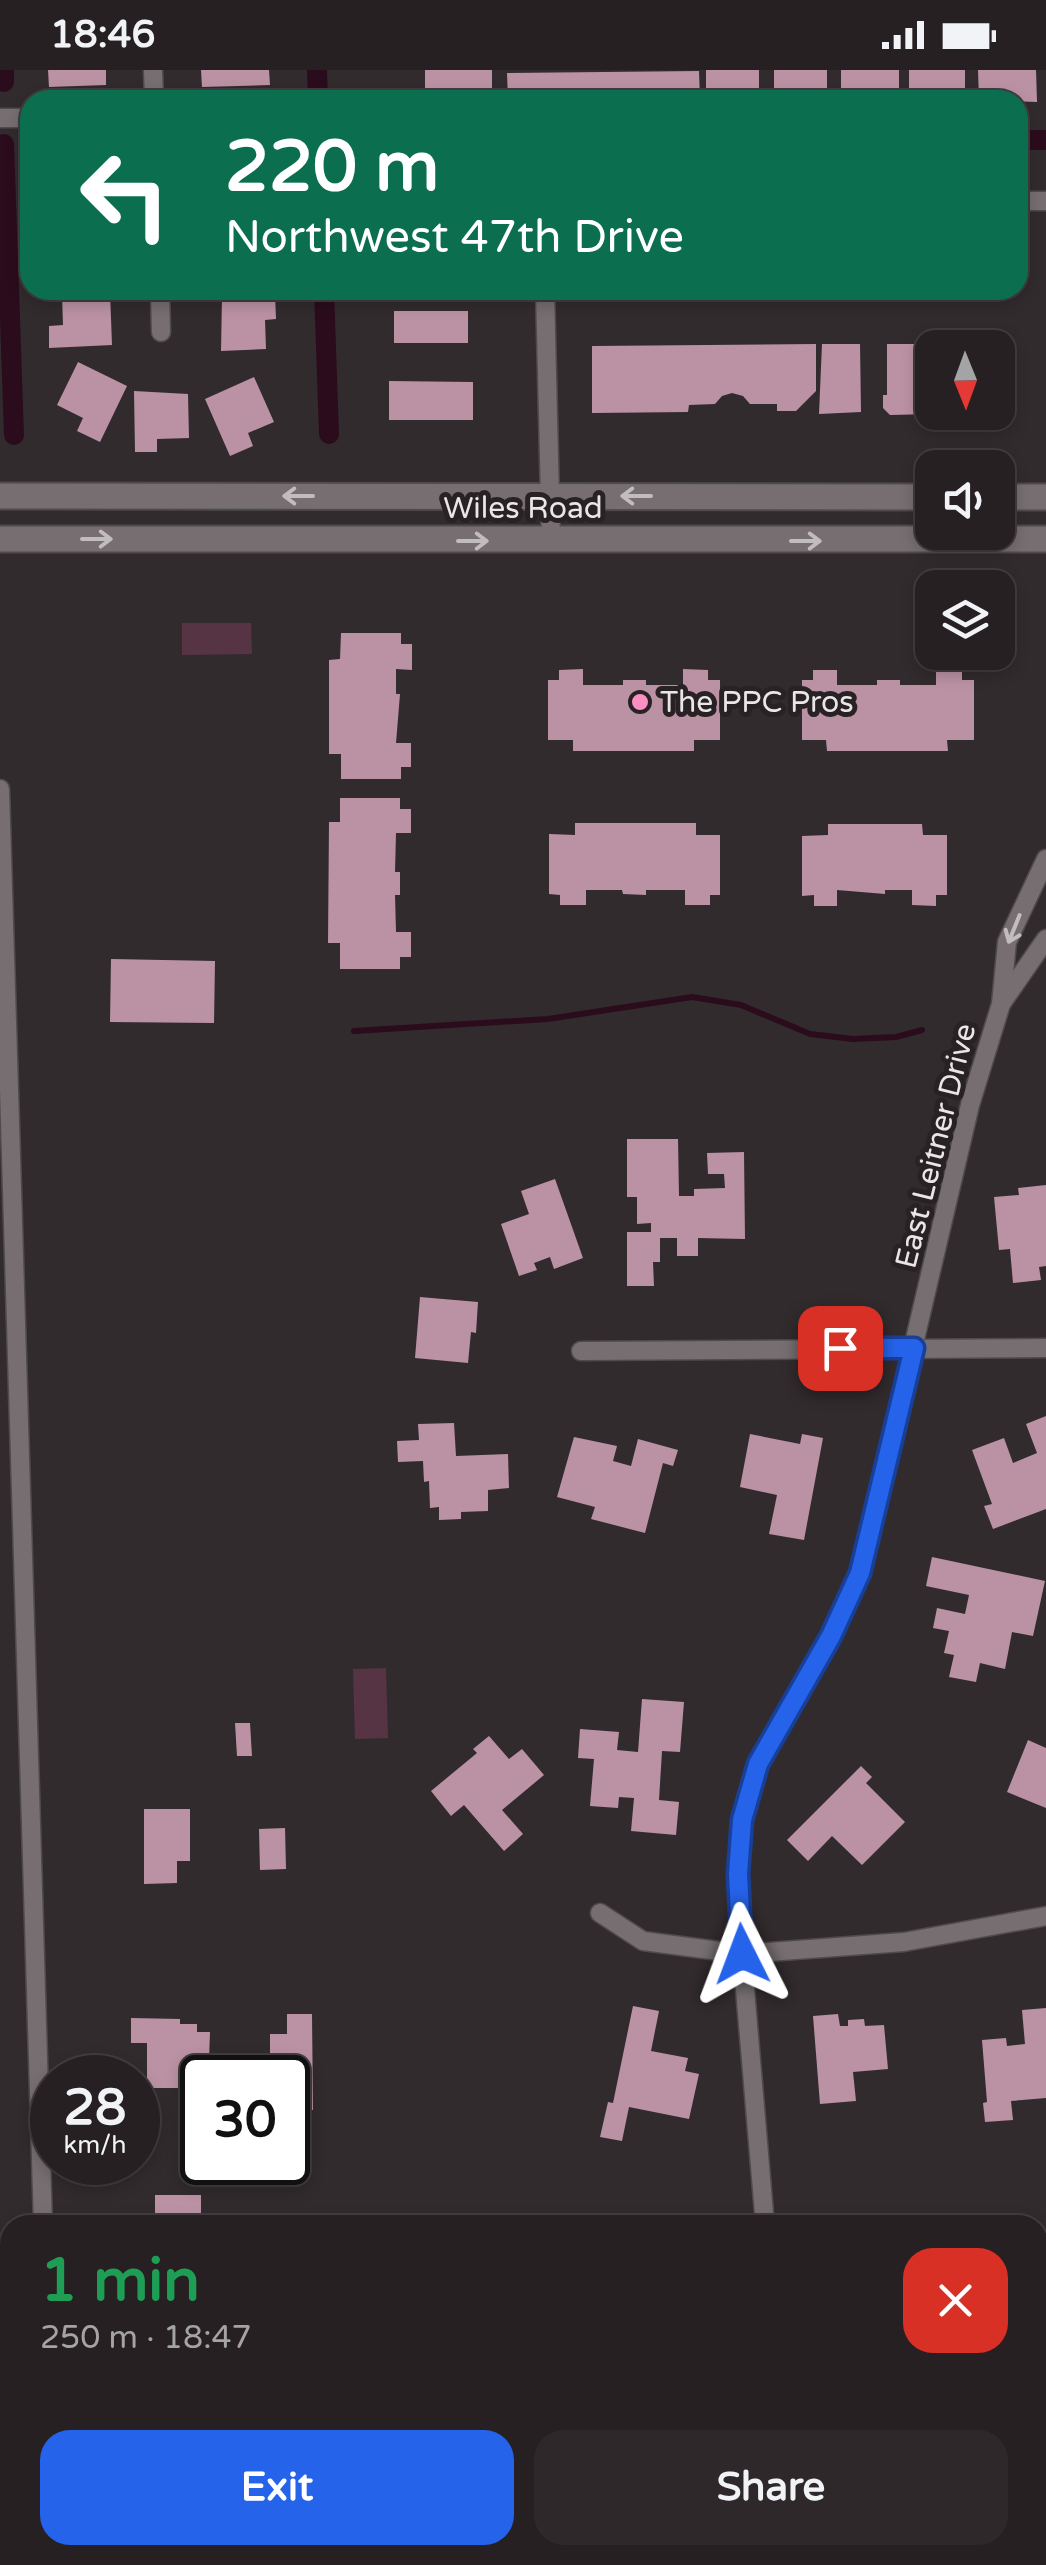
<!DOCTYPE html>
<html lang="en">
<head>
<meta charset="utf-8">
<style>
	:root { --surface:#262022; --page:#2e282a; --text:#f1f3f6; --muted:#a4a3a5; --line:#423e40; --accent:#2563eb }
	body { margin:0; font-family:"Varela Round",sans-serif; background:var(--page); color:var(--text); height:100vh; display:flex; flex-direction:column; font-size:38px; white-space:nowrap }
	* { box-sizing:border-box; margin:0 }
	p { font-size:32px; color:var(--muted) }
	.icon { flex:none; width:55px; height:55px; fill:none; stroke:currentColor; stroke-width:2; stroke-linecap:round; stroke-linejoin:round }
	.map { position:relative; flex:1; overflow:hidden }
	.side { position:absolute; left:0px; top:2145px; width:1048px; height:350px; display:flex; flex-direction:column; background:var(--surface); border-radius:30px 30px 0 0; box-shadow:0 5px 15px #0003,0 0 0 2px var(--line) }
	.side>* { flex:none }
	.banner { position:absolute; left:20px; top:20px; width:1008px; height:210px; border-radius:30px; box-shadow:0 5px 15px #0003,0 0 0 2px var(--line); background:#0b6e4f; color:#fff; overflow:hidden }
	.needle { width:65px; rotate:179deg }
	.fabs { position:absolute; left:915px; top:260px; display:grid; gap:20px }
	.fabs a { display:grid; place-items:center; width:100px; height:100px; border-radius:20px; background:var(--surface); box-shadow:0 5px 15px #0003,0 0 0 2px var(--line); font-size:50px }
	.speed { position:absolute; left:30px; top:1985px; display:flex; gap:20px; font-size:50px; font-weight:700; text-align:center }
	.speed>* { display:grid; place-content:center; width:130px; height:130px; border-radius:50%; background:var(--surface); box-shadow:0 5px 15px #0003,0 0 0 2px var(--line); line-height:1 }
	.speed small { font-size:25px; font-weight:400 }
	.speed .limit { border:5px solid #111; border-radius:15px; background:#fff; color:#111 }
	.pin { position:absolute; display:grid; place-items:center; width:85px; height:85px; color:#fff; margin:-42px; border-radius:20px; box-shadow:0 5px 15px #0006 }
	.me { position:absolute; width:110px; margin:-55px; rotate:357deg; stroke-linejoin:round; filter:drop-shadow(0 0 8px #0008) }
	.turn { display:flex; align-items:center; gap:35px; height:210px; padding:0 40px; font-size:45px }
	.turn .icon { width:130px; height:130px; stroke-width:2.5 }
	.turn b { display:block; font-size:70px; line-height:85px }
	.round { display:grid; place-items:center; flex:none; width:105px; height:105px; border-radius:30px; background:var(--page) }
	.head { display:flex; align-items:center; justify-content:space-between; height:170px; padding:0 40px }
	h1 { font-size:60px; font-weight:800; line-height:75px; color:#1e9e55 }
	.action { display:flex; gap:20px; margin-top:auto; padding:20px 40px }
	.action a { flex:1; height:115px; border-radius:30px; background:var(--accent); color:#fff; font-size:40px; font-weight:800; line-height:115px; text-align:center }
	.action a+a { background:var(--page); color:var(--text) }
	.status { display:flex; justify-content:space-between; align-items:center; height:70px; padding:0 50px; background:var(--surface); direction:ltr }
	.status svg { height:28px; fill:currentColor }
	.map>svg:first-child { display:block }
	.pitch { fill:#563444 }
	.lines { fill:none; stroke-linecap:round; stroke-linejoin:round }
	.stream { stroke:#2b0c1c; stroke-width:6 }
	.canal { stroke:#2b0c1c; stroke-width:20 }
	.building { fill:#bb92a4 }
	.minor-casing { stroke:#4f4b4d; stroke-width:21 }
	.secondary-casing { stroke:#4f4b4d; stroke-width:29 }
	.minor { stroke:#766e71; stroke-width:18 }
	.secondary { stroke:#766e71; stroke-width:25 }
	.oneway { stroke:#c1bcbe }
	.route-casing { stroke:#184099; stroke-width:25 }
	.route { stroke:#2563eb; stroke-width:18 }
	.poi-dot { fill:#fb8fc3; stroke:#282224; stroke-width:4 }
	.labels { text-anchor:middle; dominant-baseline:central; stroke-width:10; stroke-linejoin:round; paint-order:stroke }
	.street-label { font-size:30px; fill:#eae6e8; stroke:#282224 }
	.poi-label { font-size:30px; fill:#eae6e8; stroke:#282224; text-anchor:start }
</style>
</head>
<body>
<div class="status"><b>18:46</b><svg viewBox="0 0 49 12"><path d="M0 12V9h3v3zM5 12V6h3v6zM10 12V3h3v9zM15 12V0h3v12zM26 1h20v11H26zM47 4h2v5h-2z"/></svg></div>
<div class="map">
<svg width="1046" height="2495" viewBox="0 0 1046 2495">
	<rect width="100%" height="100%" fill="#322b2e"/>
	<!-- pitch -->
	<g class="pitch">
		<polygon points="182,553 251,553 252,584 182,585"/>
		<polygon points="386,1598 388,1668 355,1669 353,1599"/>
	</g>
	<g class="lines">
		<!-- stream -->
		<polyline class="stream" points="354,961 548,949 692,927 741,935 810,964 853,969 896,967 922,960"/>
		<!-- canal -->
		<g class="canal">
			<polyline points="4,0 4,12"/>
			<polyline points="317,0 318,30"/>
			<polyline points="1018,70 1046,70"/>
			<polyline points="4,74 14,365"/>
			<polyline points="324,220 329,364"/>
		</g>
	</g>
	<!-- building -->
	<g class="building">
		<polygon points="48,0 106,0 106,15 49,17"/>
		<polygon points="201,0 269,0 270,15 202,17"/>
		<polygon points="425,0 492,0 492,30 439,30 439,21 425,21"/>
		<rect x="706" y="0" width="53" height="26"/>
		<polygon points="774,0 827,0 827,27 774,28"/>
		<rect x="841" y="0" width="58" height="30"/>
		<rect x="909" y="0" width="56" height="30"/>
		<polygon points="978,0 1036,0 1037,32 979,30"/>
		<polygon points="699,1 700,30 508,30 507,3"/>
		<polygon points="203,25 245,25 245,30 204,30"/>
		<polygon points="110,222 112,275 49,278 49,256 63,255 62,224"/>
		<polygon points="275,224 276,249 265,250 266,279 221,281 222,226"/>
		<rect x="394" y="241" width="74" height="32"/>
		<polygon points="816,274 816,321 796,341 777,341 777,334 750,334 743,326 732,323 722,326 715,334 689,335 688,342 592,343 592,276"/>
		<polygon points="822,274 860,274 861,342 819,344"/>
		<polygon points="887,274 977,274 977,278 932,278 932,344 890,345 883,338 883,325 887,325"/>
		<polygon points="78,292 127,316 100,372 77,361 83,348 57,335"/>
		<polygon points="254,307 274,352 248,363 253,376 230,386 205,329"/>
		<polygon points="389,311 473,312 473,350 389,350"/>
		<polygon points="134,321 188,324 189,368 157,369 157,382 135,382"/>
		<polygon points="341,563 401,563 401,574 412,574 412,600 396,599 396,624 400,624 396,673 411,673 411,697 401,697 401,709 341,709 341,684 329,684 329,590 340,589"/>
		<polygon points="583,599 583,615 623,615 623,610 646,610 646,615 683,615 683,599 708,600 708,610 720,610 720,670 694,670 694,681 573,681 573,670 548,670 548,610 559,610 559,600"/>
		<polygon points="936,599 962,599 962,610 974,610 974,670 947,670 948,681 827,681 826,670 802,670 802,610 813,610 813,600 837,600 837,615 877,615 877,610 900,610 900,615 936,615"/>
		<polygon points="340,728 400,728 400,739 411,739 411,763 396,763 395,802 400,802 400,825 395,825 396,862 411,862 411,887 400,887 400,899 340,899 340,873 328,873 329,752 340,752"/>
		<polygon points="575,753 696,753 696,765 720,765 720,825 710,825 710,835 685,835 685,820 646,820 646,825 623,824 622,820 586,820 586,835 560,835 560,825 549,824 549,764 575,765"/>
		<polygon points="828,754 922,754 923,765 947,765 947,825 936,825 936,836 912,835 912,820 885,820 885,824 837,820 837,836 814,836 814,825 802,826 802,766 828,765"/>
		<polygon points="111,889 215,891 214,953 110,952"/>
		<polygon points="627,1069 678,1069 679,1126 694,1126 694,1119 725,1118 724,1104 708,1104 707,1083 744,1082 745,1169 698,1168 698,1186 677,1186 677,1168 660,1168 660,1192 653,1192 654,1216 627,1216 627,1162 651,1162 651,1153 637,1154 637,1127 627,1127"/>
		<polygon points="555,1109 583,1188 554,1199 550,1187 534,1193 537,1200 519,1206 501,1154 529,1144 521,1121"/>
		<polygon points="1046,1115 1046,1196 1039,1197 1041,1210 1013,1213 1010,1179 999,1180 994,1127 1019,1125 1018,1118"/>
		<polygon points="420,1227 478,1232 476,1263 471,1262 468,1293 415,1288"/>
		<polygon points="1046,1346 1046,1439 993,1459 984,1436 992,1434 972,1380 1004,1368 1013,1393 1037,1383 1026,1354"/>
		<polygon points="454,1353 456,1386 508,1384 509,1418 488,1420 488,1441 461,1442 461,1449 439,1450 439,1437 430,1438 429,1411 424,1412 423,1391 398,1392 397,1371 419,1370 418,1354"/>
		<polygon points="750,1364 800,1374 802,1364 823,1368 804,1470 769,1464 777,1425 740,1417"/>
		<polygon points="574,1367 617,1376 613,1391 631,1396 638,1369 678,1380 673,1396 663,1393 645,1463 591,1449 595,1437 557,1427"/>
		<polygon points="932,1487 1045,1511 1033,1566 1012,1562 1005,1599 980,1593 976,1612 949,1607 954,1585 944,1583 949,1561 933,1558 937,1538 965,1544 969,1525 926,1516"/>
		<polygon points="642,1629 684,1632 680,1682 662,1681 659,1730 679,1732 676,1765 631,1761 634,1728 619,1727 618,1738 590,1736 594,1689 578,1688 580,1659 619,1662 617,1680 638,1682"/>
		<polygon points="235,1653 250,1653 252,1686 237,1686"/>
		<polygon points="489,1666 509,1689 522,1679 544,1705 502,1740 523,1764 504,1781 464,1735 451,1746 431,1721 477,1683 473,1679"/>
		<polygon points="1028,1670 1046,1678 1046,1738 1007,1722"/>
		<polygon points="861,1696 872,1707 866,1713 905,1752 862,1795 832,1766 808,1791 787,1770"/>
		<polygon points="144,1739 190,1739 190,1791 177,1791 177,1813 144,1814"/>
		<polygon points="285,1758 286,1799 260,1800 259,1759"/>
		<polygon points="633,1936 659,1941 651,1981 688,1988 685,2001 699,2004 689,2049 629,2037 622,2071 600,2067 608,2032 613,2033"/>
		<polygon points="1046,1938 1046,2028 1011,2031 1013,2050 985,2052 983,2033 987,2032 982,1970 1006,1968 1007,1976 1025,1974 1022,1940"/>
		<polygon points="287,1944 312,1944 313,2040 288,2040 288,2008 270,2008 270,1964 287,1964"/>
		<polygon points="838,1944 840,1956 848,1956 848,1950 864,1949 865,1956 884,1955 888,1999 853,2002 856,2031 820,2034 813,1946"/>
		<polygon points="131,1948 180,1949 180,1954 197,1954 197,1962 210,1962 209,1990 200,1990 200,2018 147,2018 147,1973 131,1973"/>
		<rect x="155" y="2125" width="46" height="30"/>
		<polygon points="1038,2187 1046,2190 1046,2248 1038,2245"/>
		<rect x="627" y="2485" width="102" height="10"/>
		<polygon points="937,2485 1016,2485 1023,2486 1021,2495 935,2495"/>
	</g>
	<g class="lines">
		<!-- minor casing -->
		<g class="minor-casing">
			<g id="minor">
				<polyline points="153,0 154,30"/>
				<polyline points="0,48 30,48"/>
				<polyline points="1018,131 1046,131"/>
				<polyline points="160,220 161,262"/>
				<polyline points="545,220 551,471"/>
				<polyline points="0,719 43,2155"/>
				<polyline points="1001,934 1046,869"/>
				<polyline points="581,1281 1046,1278"/>
				<polyline points="600,1843 643,1871 742,1884 904,1872 1046,1846"/>
				<polyline points="765,2155 742,1884 738,1805 742,1750 758,1694 831,1566 860,1503 970,1035 1001,934 1007,872 1046,789"/>
				<polyline points="52,2485 53,2495"/>
				<polyline points="792,2485 793,2495"/>
			</g>
		</g>
		<!-- secondary casing -->
		<g class="secondary-casing">
			<g id="secondary">
				<polyline points="0,426 932,427"/>
				<polyline points="998,427 1046,427"/>
				<polyline points="0,469 1046,469"/>
			</g>
		</g>
		<!-- minor -->
		<use href="#minor" class="minor"/>
		<!-- secondary -->
		<use href="#secondary" class="secondary"/>
	</g>
	<!-- one-way arrows -->
	<defs><path id="oneway-shaft" d="M-6 0H5M1.5-3L5.5 0L1.5 3" fill="none" stroke-width="1.6" stroke-linecap="round" stroke-linejoin="round" transform="scale(2.5)"/></defs>
	<g class="oneway">
		<use href="#oneway-shaft" transform="translate(298 426) rotate(-180)"/>
		<use href="#oneway-shaft" transform="translate(636 426) rotate(180)"/>
		<use href="#oneway-shaft" transform="translate(97 469)"/>
		<use href="#oneway-shaft" transform="translate(473 471)"/>
		<use href="#oneway-shaft" transform="translate(806 471)"/>
		<use href="#oneway-shaft" transform="translate(1014 859) rotate(112)"/>
	</g>
	<g class="lines">
		<!-- route casing -->
		<g class="route-casing">
			<polyline id="route" points="742,1884 738,1804 742,1750 758,1694 831,1566 860,1503 914,1278 840,1278"/>
		</g>
		<!-- route -->
		<use href="#route" class="route"/>
	</g>
	<!-- markers -->
	<circle class="poi-dot" cx="640" cy="632" r="10"/>
	<g class="labels">
		<!-- street labels -->
		<g class="street-label">
			<text x="523" y="438">Wiles Road</text>
			<text transform="translate(936 1076) rotate(-76)">East Leitner Drive</text>
		</g>
		<!-- poi labels -->
		<g class="poi-label">
			<text x="660" y="632">The PPC Pros</text>
		</g>
	</g>
</svg>
<div class="fabs">
<a><svg class="needle" viewBox="-14 -14 28 28"><path d="M0-13l5 13h-10z" fill="#e53935"/><path d="M0 13l5-13h-10z" fill="#a4a3a5"/></svg></a>
<a><svg class="icon" aria-label="sound" viewBox="0 0 24 24"><path d="M4 9h4l5-4v14l-5-4H4zM17 9q2 3 0 6"/></svg></a>
<a><svg class="icon" aria-label="layers" viewBox="0 0 24 24"><path d="M12 4l9 5-9 5-9-5zM3 14l9 5 9-5"/></svg></a>
</div>
<div class="speed"><div>28<small>km/h</small></div><div class="limit">30</div></div>
<div class="pin" style="left:840px;top:1278px;background:#d93025"><svg class="icon" aria-label="arrive" viewBox="0 0 24 24"><path d="M6 21V4h12l-3 4 3 4H6"/></svg></div>
<svg class="me" style="left:742px;top:1884px" viewBox="-20 -20 40 40"><path d="M0-17L14 15 0 8-14 15z" fill="#2563eb" stroke="#fff" stroke-width="4"/></svg>
<div class="banner">
<div class="turn"><svg class="icon" aria-label="left" viewBox="0 0 24 24"><path d="M17 20v-9H6M10 6l-5 5 5 5"/></svg><div><b>220 m</b>Northwest 47th Drive</div></div>
</div>
<section class="side">
<div class="head"><div><h1>1 min</h1><p>250 m · 18:47</p></div><a class="round" style="background:#d93025;color:#fff"><svg class="icon" aria-label="close" viewBox="0 0 24 24"><path d="M6 6l12 12M18 6L6 18"/></svg></a></div>
<div class="action"><a>Exit</a><a>Share</a></div>
</section>
</div>
</body>
</html>
